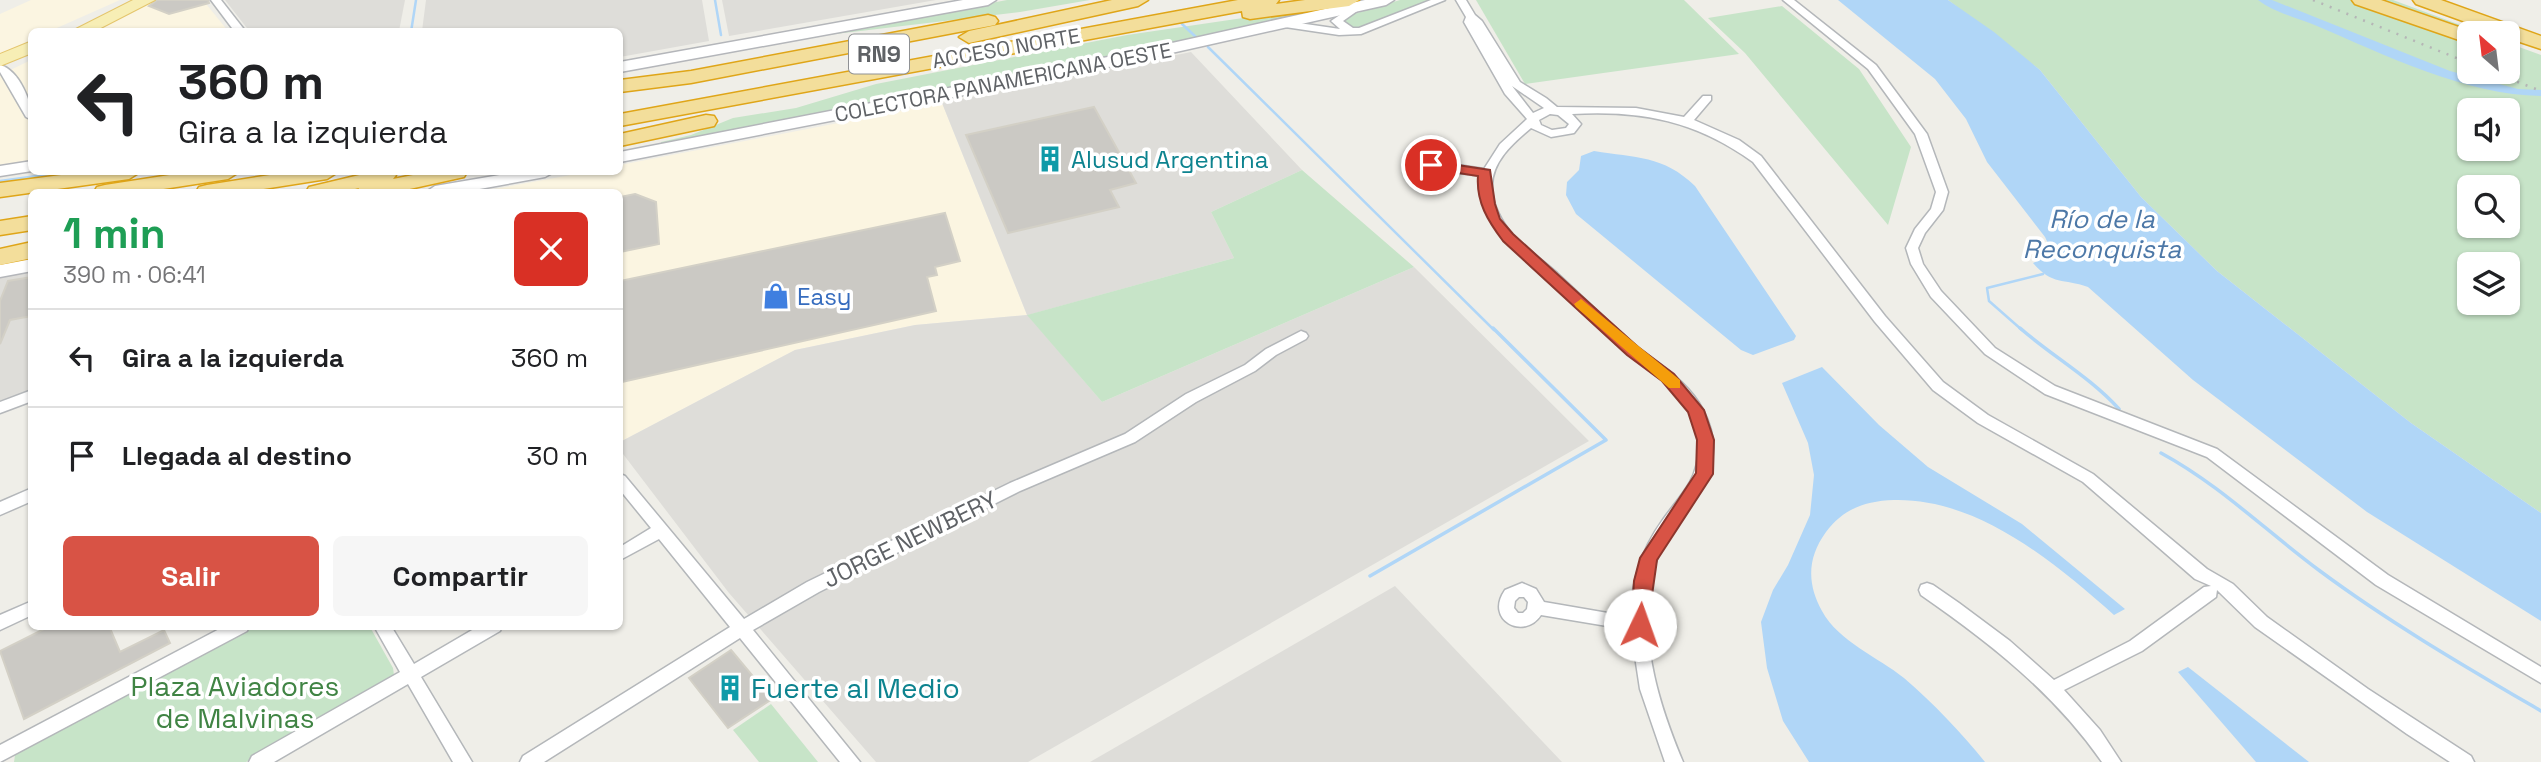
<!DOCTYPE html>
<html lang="es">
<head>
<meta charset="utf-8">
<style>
	:root { --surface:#fff; --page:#f6f6f6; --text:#202124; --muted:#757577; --line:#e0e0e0; --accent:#d85345 }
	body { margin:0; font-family:"Space Grotesk",sans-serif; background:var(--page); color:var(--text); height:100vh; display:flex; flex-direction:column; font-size:26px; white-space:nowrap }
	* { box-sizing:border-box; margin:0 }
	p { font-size:23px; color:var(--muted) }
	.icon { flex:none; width:38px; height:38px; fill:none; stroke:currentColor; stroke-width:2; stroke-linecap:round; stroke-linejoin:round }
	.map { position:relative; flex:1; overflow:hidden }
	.side { position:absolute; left:28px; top:189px; width:595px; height:441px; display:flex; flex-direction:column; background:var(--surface); border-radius:10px; box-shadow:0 2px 5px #0004 }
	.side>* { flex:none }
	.banner { position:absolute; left:28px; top:28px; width:595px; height:147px; border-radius:10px; box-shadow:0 2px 5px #0004; background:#fff; color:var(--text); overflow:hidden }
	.needle { width:46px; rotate:332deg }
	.controls { position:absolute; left:2457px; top:21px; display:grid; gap:14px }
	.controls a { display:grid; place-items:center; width:63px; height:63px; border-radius:10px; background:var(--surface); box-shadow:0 2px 5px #0004; font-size:35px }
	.pin { position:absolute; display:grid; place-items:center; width:60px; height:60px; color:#fff; margin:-30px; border:4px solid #fff; border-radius:50%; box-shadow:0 2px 7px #0007 }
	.me { position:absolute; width:77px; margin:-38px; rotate:3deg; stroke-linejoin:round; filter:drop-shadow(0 0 5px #0008) }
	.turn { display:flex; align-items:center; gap:24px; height:147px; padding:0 35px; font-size:32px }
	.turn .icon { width:91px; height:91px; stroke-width:2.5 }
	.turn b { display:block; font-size:49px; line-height:60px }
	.round { display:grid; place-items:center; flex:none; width:74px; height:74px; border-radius:10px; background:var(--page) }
	.summary { display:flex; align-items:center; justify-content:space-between; height:119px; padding:0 35px }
	h1 { font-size:42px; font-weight:600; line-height:52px; color:#1e9e55 }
	.action { display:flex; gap:14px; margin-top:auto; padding:14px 35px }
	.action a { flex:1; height:80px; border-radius:10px; background:var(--accent); color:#fff; font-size:28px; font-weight:600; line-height:80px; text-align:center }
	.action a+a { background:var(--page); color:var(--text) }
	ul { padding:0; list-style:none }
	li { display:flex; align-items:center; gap:21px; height:98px; padding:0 35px; border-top:2px solid var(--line) }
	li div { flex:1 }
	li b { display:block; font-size:26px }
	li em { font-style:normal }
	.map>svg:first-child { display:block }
	.commercial { fill:#fbf5e1 }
	.industrial { fill:#deddd9 }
	.green { fill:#c7e4c8; fill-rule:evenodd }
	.water { fill:#b0d6f7 }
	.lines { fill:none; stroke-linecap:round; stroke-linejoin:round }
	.stream-far1 { stroke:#b0d6f7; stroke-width:2.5 }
	.stream { stroke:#b0d6f7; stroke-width:3.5 }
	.canal { fill:#b0d6f7; fill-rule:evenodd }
	.building { fill:#cbc9c4; stroke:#d3d0c6; stroke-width:2 }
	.street-casing { stroke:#b4b7ba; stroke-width:3 }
	.secondary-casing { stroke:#b4b6ba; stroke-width:3 }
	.primary-casing { stroke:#e4c56c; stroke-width:2 }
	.highway-casing { stroke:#dfa518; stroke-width:3 }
	.street { fill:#fff; fill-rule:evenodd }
	.secondary { fill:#fff; fill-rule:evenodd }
	.primary { fill:#f7eeb5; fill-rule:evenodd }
	.highway { fill:#f3de9b; fill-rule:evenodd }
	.rail { stroke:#b5b6b6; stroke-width:2.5; stroke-dasharray:2 7; stroke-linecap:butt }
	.route { fill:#d85345; stroke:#8c362d; stroke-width:2 }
	.slow { fill:#f59e0b }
	.labels { text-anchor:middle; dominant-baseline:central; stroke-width:7; stroke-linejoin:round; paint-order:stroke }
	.far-street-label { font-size:21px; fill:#5f6266; stroke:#fff }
	.shield { fill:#fff; stroke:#8f9194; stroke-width:2 }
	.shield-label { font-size:23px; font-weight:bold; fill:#5f6266 }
	.culture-label { font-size:24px; fill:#0d838f; stroke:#fff; text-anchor:start }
	.shop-label { font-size:24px; fill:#366cbe; stroke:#fff; text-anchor:start }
	.street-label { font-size:24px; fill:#5f6266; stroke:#fff }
	.water-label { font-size:26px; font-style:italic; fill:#4d78a7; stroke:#fff }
	.near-park-label { font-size:28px; fill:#408444; stroke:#fff }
	.near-culture-label { font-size:28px; fill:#0d838f; stroke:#fff; text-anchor:start }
</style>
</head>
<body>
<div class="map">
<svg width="2541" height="762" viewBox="0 0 2541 762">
	<rect width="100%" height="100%" fill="#efeee8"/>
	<!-- commercial -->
	<g class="commercial">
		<polygon points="31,0 120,0 50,31 32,32 31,40 0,54 0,14"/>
		<polygon points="157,0 203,0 228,31 91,32"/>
		<polygon points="31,60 31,161 0,166 0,75"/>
		<polygon points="942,103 1027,315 915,325 795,350 620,442 620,192 478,192 587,172 620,172 620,165"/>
	</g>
	<!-- industrial -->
	<g class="industrial">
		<polygon points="225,0 405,0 399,31 250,32"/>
		<polygon points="426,0 702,0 709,41 620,57 620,32 422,31"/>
		<polygon points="722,0 936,0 729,36"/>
		<polygon points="1191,52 1302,170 1211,212 1234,258 1028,315 1102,402 1414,267 1589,441 1028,762 876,762 729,593 620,450 620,442 795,350 915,325 1027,315 942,103"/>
		<polygon points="31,272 31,391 0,405 0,278"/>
		<polygon points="1395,586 1562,762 1090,762"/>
	</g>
	<!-- green -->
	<g class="green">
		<polygon points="1007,0 1090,0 1020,12 810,37"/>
		<polygon points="1367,0 1222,35 661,146 661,142 691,135 733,118 796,108 876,84 1127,35"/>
		<polygon points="1400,0 1435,0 1357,30 1341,23 1344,17"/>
		<polygon points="1476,0 1684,0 1739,54 1525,84"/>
		<path d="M1948 0H2393L2482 33H2469V72H2508V43L2541 55V513L2411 423 2217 271 2141 197 2040 70ZM2469 110H2508V149H2469ZM2469 187H2508V226H2469ZM2469 264H2508V303H2469Z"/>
		<polygon points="1782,6 1859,69 1911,147 1888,225 1745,53 1708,18"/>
		<polygon points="1302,170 1414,267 1102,402 1027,315 1234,258 1211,212"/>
		<polygon points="253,627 370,627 393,668 394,675 246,762 14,762 15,755 24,749"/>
		<polygon points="771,704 818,762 759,762 733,730"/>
	</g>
	<!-- water -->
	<g class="water">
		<path d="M1838 0H1948L1994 32 2040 70 2141 197 2217 271 2411 423 2541 513V621L2367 512 2193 380 2088 287C2063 278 2053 286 2033 263L2046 257 2051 250 2045 237 1987 162 1966 119 1935 79Z"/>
		<path d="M1594 151C1636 158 1663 155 1695 186L1796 336 1794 340 1753 355 1741 350 1576 214 1566 195 1567 182 1579 170 1581 156Z"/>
		<path d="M1822 367 1879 425 1928 467 2022 524 2125 609 2114 615C2054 562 1978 498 1894 500 1865 501 1843 509 1826 532 1807 558 1807 584 1822 611 1839 642 1878 657 1904 678 1934 704 1960 731 1985 762H1809L1783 721 1767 668 1761 622 1773 590 1788 565 1810 515 1814 475 1808 443 1782 383Z"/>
		<polygon points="2188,667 2309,762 2256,762 2178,672"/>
	</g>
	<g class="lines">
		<!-- stream-far1 -->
		<g class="stream-far1">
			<polyline points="715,0 721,35"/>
			<polyline points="1182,24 1196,37"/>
			<polyline points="411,32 416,0"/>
			<polyline points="1208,47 1494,330"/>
			<polyline points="0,181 66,172"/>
			<polyline points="2022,330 1989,301 1987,288 2043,274"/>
		</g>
		<!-- stream -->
		<g class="stream">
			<path d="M2020 328C2052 356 2090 377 2119 409"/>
			<path d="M2161 453C2220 485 2266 531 2320 571 2390 623 2466 667 2541 711"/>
			<polyline points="1370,576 1606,440 1493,328"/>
		</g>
		<!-- canal -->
		<path class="canal" d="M2258 0H2272L2450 71 2518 89 2541 90V96C2466 95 2385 55 2317 26 2298 18 2273 12 2258 0Z"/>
	</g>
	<!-- building -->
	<g class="building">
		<polygon points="157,0 208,0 209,3 169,14 149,6"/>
		<polygon points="1094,107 1136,183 1110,190 1119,207 1008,233 966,135"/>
		<polygon points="635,194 656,202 659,244 620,252 620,197"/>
		<polygon points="945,213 960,261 935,267 937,275 927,277 936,311 622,382 620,281"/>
		<polygon points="32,277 32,316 10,320 0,344 0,301 8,281"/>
		<polygon points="50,626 109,626 120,652 164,630 170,643 24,719 0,651"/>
		<polygon points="731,650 772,699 728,728 689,678"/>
	</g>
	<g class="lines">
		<!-- street casing -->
		<g class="street-casing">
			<g id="street">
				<polygon points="211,0 221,0 246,32 235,32"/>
				<polygon points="1431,0 1445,0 1361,34 1339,35 1285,27 1280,24 1285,21 1340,29 1331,21 1356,4 1361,7 1360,9 1343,21 1353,28 1359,28"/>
				<path d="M1456 0H1466L1475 15 1482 21 1520 82 1546 98 1557 107 1636 108 1684 117 1703 96H1711V100L1694 120 1739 140 1761 156 1885 316 1943 382 1988 415 2093 474 2207 569 2233 584 2267 617 2368 689 2471 756 2474 762H2450L2407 734 2255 627 2217 590 2216 597 2142 651 2064 690 2100 730 2121 762H2102C2054 693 1990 643 1921 595L1919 590 1921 585 1927 583 1933 585 1959 603 2010 641 2054 680 2130 641 2204 587 2211 586 2195 579 2083 482 1978 423 1933 390 1875 322 1753 162C1696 121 1642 110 1572 114L1581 124 1574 133 1551 137 1531 128C1513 143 1491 162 1492 188 1492 204 1502 223 1513 235 1527 249 1543 261 1557 273 1583 297 1608 322 1635 345 1659 365 1688 381 1703 410 1733 467 1690 499 1664 543 1657 556 1652 573 1650 588 1641 648 1660 707 1683 762H1665L1640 689 1631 630 1541 615C1524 641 1484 620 1505 590L1522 583 1536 589 1544 602 1631 617C1631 582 1642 549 1662 521 1671 508 1682 496 1690 482 1702 460 1701 432 1689 410 1674 384 1644 368 1622 349 1582 313 1544 275 1504 240 1490 220 1477 201 1481 176L1431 169 1425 165 1431 161 1484 169 1500 144 1527 119 1505 94 1464 22 1466 17ZM1512 86 1544 108 1533 113ZM1550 114 1558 115 1569 124 1566 128 1552 130 1541 125 1539 120ZM1519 597H1524L1528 602 1527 609 1523 613H1518L1514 608 1515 601Z"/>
				<polygon points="1783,0 1794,0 1876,65 1927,134 1948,192 1943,210 1925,233 1918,248 1923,264 1941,291 1995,348 2055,386 2217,449 2388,575 2541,667 2541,683 2376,585 2207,457 2045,394 1985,354 1931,297 1911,264 1906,248 1915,229 1931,209 1936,192 1915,134 1868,69"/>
				<path d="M0 65C19 70 32 102 32 120L26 117 0 72Z"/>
				<polygon points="1301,331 1306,333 1308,336 1306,339 1276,355 1255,371 1196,402 1135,442 1020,491 819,592 753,630 860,762 840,762 740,638 544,762 520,762 523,756 730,627 659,539 620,560 620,547 651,528 620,490 620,474 625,476 744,619 807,582 1010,483 1125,434 1186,394 1245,365 1266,349"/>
				<polygon points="32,390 32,401 0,413 0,402"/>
				<polygon points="32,488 32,501 0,515 0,502"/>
				<polygon points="32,601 32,615 0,630 0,615"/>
				<polygon points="225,626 249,626 247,631 0,762 0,745"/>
				<polygon points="374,626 391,626 414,664 479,626 502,626 500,631 421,677 472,762 453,762 408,684 274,762 249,762 252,756 400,672"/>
			</g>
		</g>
		<!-- secondary casing -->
		<g class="secondary-casing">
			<g id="secondary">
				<polygon points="963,0 996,0 988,5 620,72 620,62"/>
				<polygon points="1365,0 1394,0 1386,5 1118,65 620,162 620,152 1118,55"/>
				<polygon points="32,161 32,171 0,176 0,166"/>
				<polygon points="518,172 554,172 545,177 463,192 426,192 435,186"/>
				<polygon points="32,259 32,271 0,277 0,265"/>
			</g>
		</g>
		<!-- primary casing -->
		<g class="primary-casing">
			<g id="primary">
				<polygon points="133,0 155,0 93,32 70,32"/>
				<polygon points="32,41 32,53 0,66 0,54"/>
			</g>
		</g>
		<!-- highway casing -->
		<g class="highway-casing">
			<g id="highway">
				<polygon points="1112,0 1148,0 1138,6 969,43 959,37 969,31"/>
				<polygon points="1238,0 1279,0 1276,4 1305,0 1359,0 1349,6 1250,19 1243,17 1242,11 620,126 620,114"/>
				<polygon points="2352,0 2381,0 2476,33 2469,33 2469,43 2462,41 2355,4"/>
				<polygon points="2413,0 2441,0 2541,36 2541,49 2508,38 2508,33 2496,33 2416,4"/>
				<polygon points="988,15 995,17 998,21 995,25 691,83 620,92 620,80 691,71"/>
				<polygon points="706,115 714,116 717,121 714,126 620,146 620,134"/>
				<polygon points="84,172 140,172 129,179 0,197 0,183"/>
				<polygon points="189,172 239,172 228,179 144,192 94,192 97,187 105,185"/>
				<polygon points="289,172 338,172 327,179 245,192 196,192 199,187 207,185"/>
				<polygon points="372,172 394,172 396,175 393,179 428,172 467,172 464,177 396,192 357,192 359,188 343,192 306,192 309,187"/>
				<polygon points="32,216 32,230 0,235 0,221"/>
				<polygon points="32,242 32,258 0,265 0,249"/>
			</g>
		</g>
		<!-- street -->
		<use href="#street" class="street"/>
		<!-- secondary -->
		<use href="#secondary" class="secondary"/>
		<!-- primary -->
		<use href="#primary" class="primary"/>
		<!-- highway -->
		<use href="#highway" class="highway"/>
		<!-- rail -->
		<g class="rail">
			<polyline points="2313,0 2469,63"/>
			<polyline points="2492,72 2541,91"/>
		</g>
	</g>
	<!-- route -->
	<path class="route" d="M1431 161 1490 170 1495 204 1500 219 1513 234 1638 347 1674 374 1704 410 1714 440 1713 474 1657 560 1647 630H1634L1631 625 1634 581 1640 558 1696 473 1697 440 1688 412 1662 381 1627 355 1503 241C1488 221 1476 202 1478 176L1426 168 1424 165Z"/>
	<!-- slow -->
	<polygon class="slow" points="1581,299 1680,380 1680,388 1669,388 1576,307 1574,304"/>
	<!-- icons -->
	<defs>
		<g id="building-bare" transform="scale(2.1)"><path d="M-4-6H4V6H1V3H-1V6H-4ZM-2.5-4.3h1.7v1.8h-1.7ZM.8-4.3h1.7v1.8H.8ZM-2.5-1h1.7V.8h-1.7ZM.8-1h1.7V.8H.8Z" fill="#0f9aa8" stroke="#fff" stroke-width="2.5" paint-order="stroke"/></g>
		<g id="shop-bare" transform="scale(2.1)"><path d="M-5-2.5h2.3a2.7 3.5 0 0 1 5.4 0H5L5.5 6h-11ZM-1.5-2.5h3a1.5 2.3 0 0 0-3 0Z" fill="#3f7fe0" stroke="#fff" stroke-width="2.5" paint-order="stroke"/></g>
	</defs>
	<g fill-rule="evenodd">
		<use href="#building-bare" x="1050" y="159"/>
		<use href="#shop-bare" x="776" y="296"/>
		<use href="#building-bare" x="730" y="688"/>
	</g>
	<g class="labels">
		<!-- far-street labels -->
		<g class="far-street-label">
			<text transform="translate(1006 48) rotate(-10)">ACCESO NORTE</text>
			<text transform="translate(1003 82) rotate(-11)">COLECTORA PANAMERICANA OESTE</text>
		</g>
		<!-- shield labels -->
		<rect class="shield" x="849" y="34.5" width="60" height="39" rx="5"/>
		<g class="shield-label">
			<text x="879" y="54">RN9</text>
		</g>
		<!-- culture labels -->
		<g class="culture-label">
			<text x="1071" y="159">Alusud Argentina</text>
		</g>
		<!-- shop labels -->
		<g class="shop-label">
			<text x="797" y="296">Easy</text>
		</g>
		<!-- street labels -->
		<g class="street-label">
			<text transform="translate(910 539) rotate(-26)">JORGE NEWBERY</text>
		</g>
		<!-- water labels -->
		<g class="water-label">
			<text x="2102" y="219">Río de la<tspan x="2102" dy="30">Reconquista</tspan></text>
		</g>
		<!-- near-park labels -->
		<g class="near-park-label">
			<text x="235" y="686">Plaza Aviadores<tspan x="235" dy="32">de Malvinas</tspan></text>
		</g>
		<!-- near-culture labels -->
		<g class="near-culture-label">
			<text x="751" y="688">Fuerte al Medio</text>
		</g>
	</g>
</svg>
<div class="controls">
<a><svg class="needle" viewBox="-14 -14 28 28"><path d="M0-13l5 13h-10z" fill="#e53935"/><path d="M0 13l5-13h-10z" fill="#757577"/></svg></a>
<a><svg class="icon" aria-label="sound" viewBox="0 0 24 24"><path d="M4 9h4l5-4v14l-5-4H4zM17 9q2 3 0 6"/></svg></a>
<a><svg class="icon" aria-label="search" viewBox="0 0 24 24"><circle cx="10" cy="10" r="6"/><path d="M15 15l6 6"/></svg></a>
<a><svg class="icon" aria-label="layers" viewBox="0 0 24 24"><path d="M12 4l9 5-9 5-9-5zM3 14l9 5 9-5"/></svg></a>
</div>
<div class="pin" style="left:1431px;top:165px;background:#d93025"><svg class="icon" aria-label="arrive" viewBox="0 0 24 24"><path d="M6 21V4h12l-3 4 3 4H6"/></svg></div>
<svg class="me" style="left:1640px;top:625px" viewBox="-20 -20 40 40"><circle r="19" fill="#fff"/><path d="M0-13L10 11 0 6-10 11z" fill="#d85345"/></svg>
<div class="banner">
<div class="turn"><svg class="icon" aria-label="left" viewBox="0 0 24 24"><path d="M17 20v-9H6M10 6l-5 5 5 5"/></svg><div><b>360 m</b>Gira a la izquierda</div></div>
</div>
<section class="side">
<div class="summary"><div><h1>1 min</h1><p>390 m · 06:41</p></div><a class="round" style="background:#d93025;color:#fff"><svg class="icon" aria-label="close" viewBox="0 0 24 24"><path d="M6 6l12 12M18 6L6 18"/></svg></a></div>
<ul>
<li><svg class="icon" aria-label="left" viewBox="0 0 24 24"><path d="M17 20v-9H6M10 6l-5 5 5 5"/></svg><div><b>Gira a la izquierda</b></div><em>360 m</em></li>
<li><svg class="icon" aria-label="arrive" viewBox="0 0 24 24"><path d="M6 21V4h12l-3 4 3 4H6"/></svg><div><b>Llegada al destino</b></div><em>30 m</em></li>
</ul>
<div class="action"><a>Salir</a><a>Compartir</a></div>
</section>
</div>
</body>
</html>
